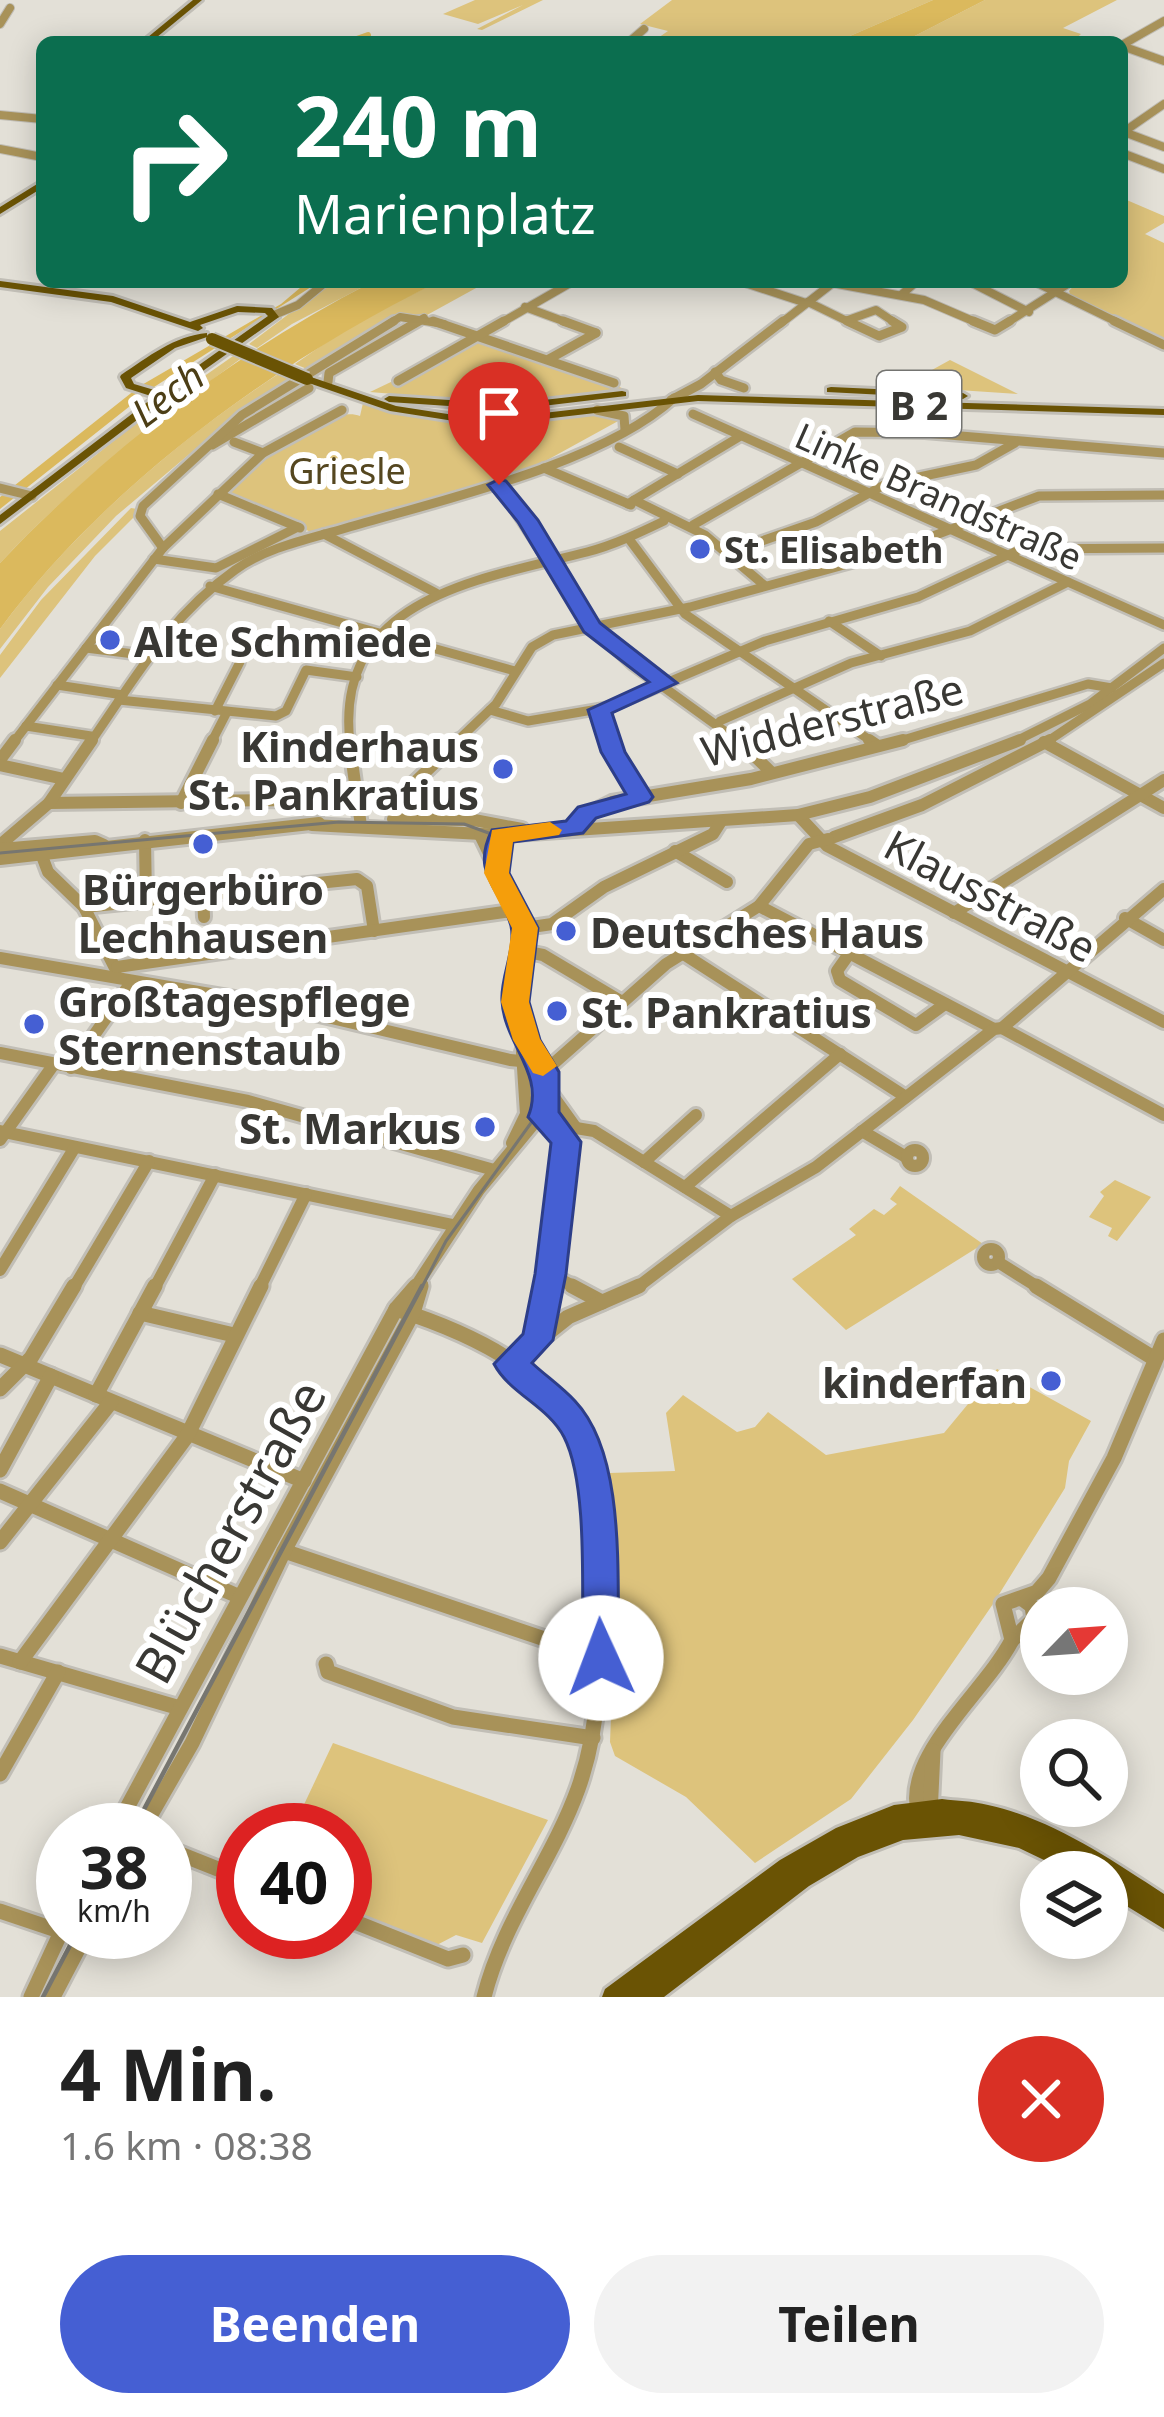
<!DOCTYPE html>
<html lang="de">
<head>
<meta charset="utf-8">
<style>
	:root { --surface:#fff; --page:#f2f2f2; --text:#222; --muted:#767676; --accent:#455fd3 }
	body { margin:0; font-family:"Noto Sans",sans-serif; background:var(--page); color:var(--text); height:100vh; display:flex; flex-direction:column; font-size:45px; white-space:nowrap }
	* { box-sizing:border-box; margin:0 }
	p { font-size:39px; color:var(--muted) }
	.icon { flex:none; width:66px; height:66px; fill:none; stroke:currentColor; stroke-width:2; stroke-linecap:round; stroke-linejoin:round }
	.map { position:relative; height:1997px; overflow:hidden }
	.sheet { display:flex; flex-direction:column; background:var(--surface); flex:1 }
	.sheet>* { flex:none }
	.top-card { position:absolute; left:36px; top:36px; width:1092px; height:252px; border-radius:18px; box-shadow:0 6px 30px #0003; background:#0b6e4f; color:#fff; overflow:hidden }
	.needle { width:78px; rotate:65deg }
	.controls { position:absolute; left:1020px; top:1587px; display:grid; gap:24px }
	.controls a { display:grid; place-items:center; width:108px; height:108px; border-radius:50%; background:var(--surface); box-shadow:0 6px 30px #0003; font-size:60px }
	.speed { position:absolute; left:36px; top:1803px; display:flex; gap:24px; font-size:60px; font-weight:700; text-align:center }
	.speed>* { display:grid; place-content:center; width:156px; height:156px; border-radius:50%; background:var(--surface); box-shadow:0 6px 30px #0003; line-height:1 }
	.speed small { font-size:30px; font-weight:400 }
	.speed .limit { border:18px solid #d22; background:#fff; color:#111 }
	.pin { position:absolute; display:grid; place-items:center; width:102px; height:102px; color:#fff; margin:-123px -51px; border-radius:50% 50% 50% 0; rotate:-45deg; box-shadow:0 0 12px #0007 }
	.pin .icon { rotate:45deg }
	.me { position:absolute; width:132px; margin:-66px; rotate:358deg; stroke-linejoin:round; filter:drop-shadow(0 0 9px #0008) }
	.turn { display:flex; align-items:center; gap:42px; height:252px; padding:0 60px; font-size:54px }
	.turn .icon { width:156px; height:156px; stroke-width:2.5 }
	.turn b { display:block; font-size:84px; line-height:102px }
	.round { display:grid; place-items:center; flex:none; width:126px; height:126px; border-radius:63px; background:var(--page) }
	.headline { display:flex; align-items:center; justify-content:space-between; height:204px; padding:0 60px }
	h1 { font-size:72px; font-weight:700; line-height:90px }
	.primary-button { display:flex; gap:24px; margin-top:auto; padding:24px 60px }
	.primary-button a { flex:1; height:138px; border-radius:72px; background:var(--accent); color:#fff; font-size:48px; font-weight:700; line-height:138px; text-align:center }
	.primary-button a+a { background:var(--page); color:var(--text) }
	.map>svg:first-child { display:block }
	.green { fill:#ddc37c }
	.water { fill:#dbb95d }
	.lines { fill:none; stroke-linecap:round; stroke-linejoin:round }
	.canal { stroke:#dbb95d; stroke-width:6 }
	.minor-far3-casing { stroke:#c1beb6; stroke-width:10 }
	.minor-far2-casing { stroke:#c1beb6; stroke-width:14 }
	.minor-far1-casing { stroke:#c1beb6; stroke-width:18 }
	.minor-casing { stroke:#c1beb6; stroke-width:21 }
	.major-casing { stroke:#c1beb6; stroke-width:6 }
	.minor-far3 { stroke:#a89259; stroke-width:8 }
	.minor-far2 { stroke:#a89259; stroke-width:9 }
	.minor-far1 { stroke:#a89259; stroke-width:12 }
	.minor { stroke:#a89259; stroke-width:15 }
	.major { fill:#6a5304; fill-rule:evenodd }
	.tram-far1 { stroke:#777670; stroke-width:3 }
	.tram { stroke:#777670; stroke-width:4.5 }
	.major-bridge-casing { stroke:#c1beb6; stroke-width:16; stroke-linecap:butt }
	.major-bridge { stroke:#6a5304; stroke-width:12 }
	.route { fill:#455fd3; stroke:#2d3e89; stroke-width:3 }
	.slow { fill:#f59e0b }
	.poi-dot { fill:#455fd3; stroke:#fff; stroke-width:4.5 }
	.labels { text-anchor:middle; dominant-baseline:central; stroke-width:12; stroke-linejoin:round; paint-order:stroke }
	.far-park-label { font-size:36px; fill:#554720; stroke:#fff }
	.far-street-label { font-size:36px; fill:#393834; stroke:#fff }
	.far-poi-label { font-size:36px; font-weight:bold; fill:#393834; stroke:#fff; text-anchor:start }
	.far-water-label { font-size:39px; font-style:italic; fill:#4c3e16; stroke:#fff }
	.shield { fill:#fff; stroke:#747471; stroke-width:3 }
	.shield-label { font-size:39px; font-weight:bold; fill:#393834 }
	.poi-label { font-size:42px; font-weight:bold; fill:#393834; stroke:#fff; text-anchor:start }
	.street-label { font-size:42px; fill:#393834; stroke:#fff }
	.near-street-label { font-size:51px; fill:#393834; stroke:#fff }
</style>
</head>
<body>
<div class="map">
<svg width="1164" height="1997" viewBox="0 0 1164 1997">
	<rect width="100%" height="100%" fill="#e3e0d7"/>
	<!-- green -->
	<g class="green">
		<polygon points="475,0 543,0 482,30 477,29 523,5 478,24 443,14"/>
		<polygon points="672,0 933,0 836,42 655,40 668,31 640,24"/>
		<polygon points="985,0 1117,0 1063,28 1081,34 1072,42 903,42"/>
		<polygon points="1122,198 1164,216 1164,223 1145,234 1164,243 1164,343 1071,297 1069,291 1077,282 1122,282"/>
		<polygon points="331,282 372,282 292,324 257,348 249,344"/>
		<polygon points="438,282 487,282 427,315 394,316 307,369 295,364 357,321"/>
		<polygon points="485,337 622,388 625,390 503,403 370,392"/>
		<path d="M236 354 243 357C156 420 74 484 0 563V531L130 428Z"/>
		<polygon points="950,360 1018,394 913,387 921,376"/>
		<path d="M280 373 293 378 237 414 116 516 48 587 0 649V629C73 530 177 440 280 373Z"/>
		<path d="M363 403C427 421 490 427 557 419 578 416 602 409 620 420L540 464 489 485 314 534 268 509 225 494C249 470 325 403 360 416Z"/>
		<polygon points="131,508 137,509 135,516 95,556 0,678 0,655 41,600"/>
		<polygon points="1115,1180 1151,1197 1117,1241 1108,1236 1112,1228 1089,1217 1104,1196 1100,1192"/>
		<polygon points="900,1186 983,1244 846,1330 792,1279 856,1235 849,1229 874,1209 884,1215 897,1204 890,1199"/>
		<polygon points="997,1369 1091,1421 1069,1461 1065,1488 993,1604 913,1720 851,1799 755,1863 686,1797 615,1756 610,1742 614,1643 609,1473 675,1471 666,1413 683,1395 737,1432 755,1427 768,1412 826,1455 944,1433"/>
		<polygon points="333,1743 548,1820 482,1943 456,1935 433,1947 345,1914 345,1830 292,1830"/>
	</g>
	<!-- water -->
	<g class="water">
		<polygon points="933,0 985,0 903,42 836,42"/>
		<polygon points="307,282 319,282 154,387 0,509 0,497 140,386 281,304"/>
		<path d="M372 282H438C278 360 106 485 0 629V563C108 449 233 354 372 282Z"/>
	</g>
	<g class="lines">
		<!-- canal -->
		<polyline class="canal" points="351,41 368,35"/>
		<!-- minor-far3 casing -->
		<g class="minor-far3-casing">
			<g id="minor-far3">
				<polyline points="0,24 10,8"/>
				<polyline points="629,42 644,29"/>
				<polyline points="1122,45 1164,21"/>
				<polyline points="1122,46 1164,61"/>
				<polyline points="0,115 42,119"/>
				<polyline points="1124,132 1164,147"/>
				<polyline points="1122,133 1164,104"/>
				<polyline points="0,149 42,157"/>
				<polyline points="1122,153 1164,169"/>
				<polyline points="742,282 806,303"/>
				<polyline points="970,282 1029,312"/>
				<polyline points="1035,282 1121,324"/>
				<polyline points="832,283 924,300 980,324"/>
				<polyline points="901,295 916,282"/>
				<polyline points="808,302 853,324"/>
				<polyline points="525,307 571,324"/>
				<polyline points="274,315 298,305 326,282"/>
				<polyline points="848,320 876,310 897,324"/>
				<polyline points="389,324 400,317 444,324"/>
				<polyline points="414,324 424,318"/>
				<polyline points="499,324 572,282"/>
				<polyline points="780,324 834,282"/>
				<polyline points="1005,324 1071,282"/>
			</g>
		</g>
		<!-- minor-far2 casing -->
		<g class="minor-far2-casing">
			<g id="minor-far2">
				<polyline points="433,321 614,383"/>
				<polyline points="563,321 596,333"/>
				<polyline points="847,321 879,336 902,327 892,321"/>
				<polyline points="973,321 995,330 1010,321"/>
				<polyline points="1114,321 1164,345"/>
				<polyline points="549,359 596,333"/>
				<polyline points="715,372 721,380 744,388"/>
				<polyline points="398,381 504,321"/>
				<polyline points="328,382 329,373 419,321"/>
				<polyline points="671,400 701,384 783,321"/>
				<polyline points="597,410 624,416 625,430"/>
				<polyline points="693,414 1164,625"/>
				<polyline points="234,442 263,453"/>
				<polyline points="212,445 309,388"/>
				<polyline points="619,447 678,474"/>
				<polyline points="544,468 631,505"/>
				<polyline points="499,485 591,626 633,665 741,743"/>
				<polyline points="0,488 32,496"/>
				<polyline points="218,494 300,528"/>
				<polyline points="634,500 739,437"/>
				<polyline points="628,504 634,500 705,535 764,585"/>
				<polyline points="693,525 855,432 925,433 1164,453"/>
				<polyline points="324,534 436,593"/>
				<polyline points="629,539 685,614 874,743"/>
				<polyline points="163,548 140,516 143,506 242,415 394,321"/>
				<polyline points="733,551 816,522 886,484 976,465 1015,443"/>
				<polyline points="154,559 216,568 298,527"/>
				<polyline points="210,586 515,671"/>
				<polyline points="829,621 881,656"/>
				<polyline points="86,648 150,656"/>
				<polyline points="57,685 123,695"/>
				<polyline points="119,700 276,716 286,711 306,670 357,677"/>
				<polyline points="600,709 610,743"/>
				<polyline points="490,710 528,721 610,707 765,641 918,597 1021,549 1164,548"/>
				<polyline points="215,711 240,662"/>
				<polyline points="720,721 851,663 970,631 1068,582"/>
				<polyline points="26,726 91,736"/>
				<polyline points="13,743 163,548 263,453 342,410"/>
				<path d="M90 743C136 677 169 617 235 570 267 547 309 539 346 528 441 500 602 464 674 398"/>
				<polyline points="211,743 227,712"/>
				<path d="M350 743C333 597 482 579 587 552 614 545 639 533 664 521"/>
				<polyline points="455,743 496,704 532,647 553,635 690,607 888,553 1039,496 1164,495"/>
				<polyline points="893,743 1088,684 1112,688"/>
				<polyline points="1012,743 1090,704 1164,648"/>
				<polyline points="1045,743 1164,663"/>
			</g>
		</g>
		<!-- minor-far1 casing -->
		<g class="minor-far1-casing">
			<g id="minor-far1">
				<polyline points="349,740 361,826"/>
				<polyline points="609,740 641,797"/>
				<polyline points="738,740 772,773"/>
				<polyline points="869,740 878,746"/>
				<polyline points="1044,742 1164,808"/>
				<polyline points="0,760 15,740"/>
				<polyline points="0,765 64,779"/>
				<polyline points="413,784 459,740"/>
				<polyline points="49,803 268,800 362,804"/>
				<polyline points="181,803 213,740"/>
				<polyline points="798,815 827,846 1164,1022"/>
				<polyline points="393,819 474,820 522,829"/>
				<polyline points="312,825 501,835 798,815 870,797 1020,740"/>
				<polyline points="574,828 582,817 612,802 751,779 903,740"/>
				<polyline points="834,837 922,805 1050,740"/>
				<polyline points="145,840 146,899"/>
				<polyline points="0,845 49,803 92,740"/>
				<polyline points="0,849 95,841 104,845"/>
				<polyline points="675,851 727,882"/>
				<polyline points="42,856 48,872 84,907 116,970"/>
				<polyline points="0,859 319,823"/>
				<polyline points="496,873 501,835"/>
				<polyline points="203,894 204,917"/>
				<polyline points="759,906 994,1029"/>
				<polyline points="84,907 357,879 367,886 374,931"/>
				<polyline points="954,913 1164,780"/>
				<polyline points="1125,918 1164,940"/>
				<polyline points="525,928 552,924 604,887 713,834 720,823"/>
				<polyline points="523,951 543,955 622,1002"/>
				<polyline points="682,953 906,1097"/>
				<polyline points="849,954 837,971 840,980 916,1025 945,1004"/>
				<polyline points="0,958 281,1006 510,1060 553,1064 666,964 759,906 809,844 828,839"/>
				<polyline points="117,967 518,910"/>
				<polyline points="1002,1028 1164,1115"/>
				<polyline points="0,1053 248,1101 494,1170"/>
				<polyline points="71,1068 132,981"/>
				<polyline points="548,1089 576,1128"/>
				<polyline points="526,1114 552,1120 566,1142 548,1289"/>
				<polyline points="0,1131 453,1225"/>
				<polyline points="862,1131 906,1157"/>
				<polyline points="564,1136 576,1128 594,1131 731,1216"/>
				<polyline points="0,1140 54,1064"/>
				<polyline points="512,1143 526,1114 522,1052 526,1040"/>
				<circle cx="915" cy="1158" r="8"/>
				<polyline points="644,1162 696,1115"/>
				<polyline points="685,1187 840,1054"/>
				<circle cx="991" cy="1257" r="8"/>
				<polyline points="998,1262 1041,1289"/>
				<polyline points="0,1270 75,1147"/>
				<polyline points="551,1274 578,1289"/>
				<polyline points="73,1289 149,1161"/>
				<polyline points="154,1289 215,1175"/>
				<polyline points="259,1289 306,1194"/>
				<polyline points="414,1289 479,1190 546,1109 542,1070 516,1012 525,928 480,835"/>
				<polyline points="421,1289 422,1284"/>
				<polyline points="635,1289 731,1216 816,1167 994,1029 1002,1028 1164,889"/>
			</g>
		</g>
		<!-- minor casing -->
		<g class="minor-casing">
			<g id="minor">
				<polyline points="572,1286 602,1302"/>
				<polyline points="1036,1286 1155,1359"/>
				<path d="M396 1309C471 1333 569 1376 589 1461 599 1502 596 1547 598 1589 601 1656 601 1725 578 1789 552 1861 503 1921 484 1997"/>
				<polyline points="140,1313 234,1335"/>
				<polyline points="537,1340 549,1286"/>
				<polyline points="0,1355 304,1481"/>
				<polyline points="510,1363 568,1317 639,1286"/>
				<polyline points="0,1389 31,1358 74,1286"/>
				<polyline points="96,1395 155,1286"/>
				<polyline points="0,1470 51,1376"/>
				<polyline points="0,1491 240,1597"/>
				<polyline points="0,1542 111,1402"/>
				<polyline points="284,1551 601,1658"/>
				<polyline points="1021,1598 1032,1606 1034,1619 1012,1640 1003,1604 1037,1592 1049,1578 1114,1458 1164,1340"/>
				<polyline points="0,1656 180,1708"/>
				<polyline points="20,1662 187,1436 261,1286"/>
				<polyline points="326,1664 328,1672 453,1717 593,1738"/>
				<polyline points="0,1774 58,1672"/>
				<path d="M919 1815C901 1757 984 1694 1012 1640"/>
				<polyline points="930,1815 933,1751"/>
				<polyline points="115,1830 396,1309 416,1286"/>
				<polyline points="142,1830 192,1743 284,1551 413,1313 421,1286"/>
				<polyline points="165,1848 243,1879"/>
				<polyline points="0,1911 83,1939"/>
				<polyline points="345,1918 448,1959 463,1955"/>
				<polyline points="31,1997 62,1930"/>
				<polyline points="53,1997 86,1934"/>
			</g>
		</g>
		<!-- major casing -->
		<g class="major-casing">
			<g id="major">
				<polygon points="193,0 202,0 151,42 142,42"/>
				<polygon points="42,181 42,188 0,214 0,207"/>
				<path d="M0 281 113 296 190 322 237 306 272 308 279 317 183 385 0 524V515L154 397 126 388 120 377 121 375C148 357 174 336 207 333V337L175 348 131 378 134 384 161 392 268 316 265 313 238 312 200 325 203 328 198 331 111 302 0 287Z"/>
				<polygon points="303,377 311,377 396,406 454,415 535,414 698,395 1164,409 1164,415 698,401 535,420 454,421 390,411 303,381"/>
				<polygon points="831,387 963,393 968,396 963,399 827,392 827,388"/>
				<polygon points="622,391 626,392 626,396 509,410 389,402 384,399 389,396 509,404"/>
				<path d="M942 1799C957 1801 973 1801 988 1805 1052 1819 1110 1859 1164 1894V1929L1107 1894V1872H1069L1019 1848 959 1835 903 1840 858 1857 809 1886 664 1997H602L605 1989 780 1860 836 1828 894 1805Z"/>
			</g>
		</g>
		<!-- minor-far3 -->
		<use href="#minor-far3" class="minor-far3"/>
		<!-- minor-far2 -->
		<use href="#minor-far2" class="minor-far2"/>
		<!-- minor-far1 -->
		<use href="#minor-far1" class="minor-far1"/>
		<!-- minor -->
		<use href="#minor" class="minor"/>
		<!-- major -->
		<use href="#major" class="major"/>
		<!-- tram-far1 -->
		<polyline class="tram-far1" points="0,853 339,822 464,824 494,835 494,863 527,928 517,1002 538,1073 536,1116 446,1241 421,1289"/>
		<!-- tram -->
		<g class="tram">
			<polyline points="133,1830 422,1286"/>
			<polyline points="43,1997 77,1932"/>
		</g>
		<!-- major-bridge casing -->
		<g class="major-bridge-casing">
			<polyline id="major-bridge" points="212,339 307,379"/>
		</g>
		<!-- major-bridge -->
		<use href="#major-bridge" class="major-bridge"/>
	</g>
	<!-- route -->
	<path class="route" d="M499 479 506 481 538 520 600 623 677 683 612 713 625 752 653 797 649 802 596 818 583 833 513 842 509 873 538 928 529 1002 540 1040 559 1072V1112L581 1142 566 1274 553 1340 532 1363C546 1376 562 1387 575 1401 628 1457 616 1584 619 1658L614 1669 601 1674 588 1669 583 1658C581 1600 589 1486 564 1437 548 1406 510 1394 494 1364L523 1334 535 1274 551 1143 528 1117C546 1074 504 1044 502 1001 500 978 516 949 511 926 501 887 470 875 492 830L566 821 578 807 626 794 601 752 588 710 649 682 584 632 518 522 488 485Z"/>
	<!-- slow -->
	<polygon class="slow" points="550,822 562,830 559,835 513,842 509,873 538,928 529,1002 540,1039 557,1066 543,1076 533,1073 513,1040 501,1002 512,928 484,873 492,830"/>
	<!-- markers -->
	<g class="poi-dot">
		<circle cx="700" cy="549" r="12"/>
		<circle cx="110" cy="640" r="12"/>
		<circle cx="503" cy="769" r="12"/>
		<circle cx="203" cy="844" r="12"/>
		<circle cx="566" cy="931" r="12"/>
		<circle cx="557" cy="1011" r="12"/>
		<circle cx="34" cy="1024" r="12"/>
		<circle cx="485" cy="1127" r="12"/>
		<circle cx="1051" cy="1381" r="12"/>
	</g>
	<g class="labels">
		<!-- far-park labels -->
		<g class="far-park-label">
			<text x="347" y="470">Griesle</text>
		</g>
		<!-- far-street labels -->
		<g class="far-street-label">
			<text transform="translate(939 496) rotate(24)">Linke Brandstraße</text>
		</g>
		<!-- far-poi labels -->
		<g class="far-poi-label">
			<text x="724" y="549">St. Elisabeth</text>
		</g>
		<!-- far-water labels -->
		<g class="far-water-label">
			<text transform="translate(167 393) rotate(-37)">Lech</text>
		</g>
		<!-- shield labels -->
		<rect class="shield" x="877" y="371" width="84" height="66" rx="9"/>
		<g class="shield-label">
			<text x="919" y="404">B 2</text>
		</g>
		<!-- poi labels -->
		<g class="poi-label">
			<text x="134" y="640">Alte Schmiede</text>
			<text x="479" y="745" text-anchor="end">Kinderhaus<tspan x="479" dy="48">St. Pankratius</tspan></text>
			<text x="203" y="888" text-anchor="middle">Bürgerbüro<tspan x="203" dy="48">Lechhausen</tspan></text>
			<text x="590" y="931">Deutsches Haus</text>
			<text x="58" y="1000">Großtagespflege<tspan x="58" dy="48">Sternenstaub</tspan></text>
			<text x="581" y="1011">St. Pankratius</text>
			<text x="461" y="1127" text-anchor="end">St. Markus</text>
			<text x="1027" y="1381" text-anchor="end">kinderfan</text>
		</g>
		<!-- street labels -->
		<g class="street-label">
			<text transform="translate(832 719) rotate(-14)">Widderstraße</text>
			<text transform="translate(991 895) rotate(28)">Klausstraße</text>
		</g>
		<!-- near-street labels -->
		<g class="near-street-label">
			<text transform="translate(229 1531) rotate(-61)">Blücherstraße</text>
		</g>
	</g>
</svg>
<div class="controls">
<a><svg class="needle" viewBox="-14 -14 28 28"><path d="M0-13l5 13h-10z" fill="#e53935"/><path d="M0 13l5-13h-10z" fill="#767676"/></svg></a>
<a><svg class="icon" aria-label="search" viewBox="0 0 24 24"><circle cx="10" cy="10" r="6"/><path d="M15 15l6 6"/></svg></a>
<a><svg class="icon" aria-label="layers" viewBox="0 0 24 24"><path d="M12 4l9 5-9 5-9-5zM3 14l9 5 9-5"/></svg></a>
</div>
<div class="speed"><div>38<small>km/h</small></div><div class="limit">40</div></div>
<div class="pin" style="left:499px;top:485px;background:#d93025"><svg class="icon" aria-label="arrive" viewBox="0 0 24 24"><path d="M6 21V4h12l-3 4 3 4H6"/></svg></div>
<svg class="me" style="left:601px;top:1658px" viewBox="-20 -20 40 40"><circle r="19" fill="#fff"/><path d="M0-13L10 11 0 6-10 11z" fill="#455fd3"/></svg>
<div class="top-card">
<div class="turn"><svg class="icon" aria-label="right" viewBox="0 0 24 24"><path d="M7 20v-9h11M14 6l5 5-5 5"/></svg><div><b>240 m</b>Marienplatz</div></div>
</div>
</div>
<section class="sheet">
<div class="headline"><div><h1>4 Min.</h1><p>1.6 km · 08:38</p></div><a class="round" style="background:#d93025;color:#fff"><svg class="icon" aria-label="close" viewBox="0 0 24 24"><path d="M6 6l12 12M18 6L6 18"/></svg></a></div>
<div class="primary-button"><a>Beenden</a><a>Teilen</a></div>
</section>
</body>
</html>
